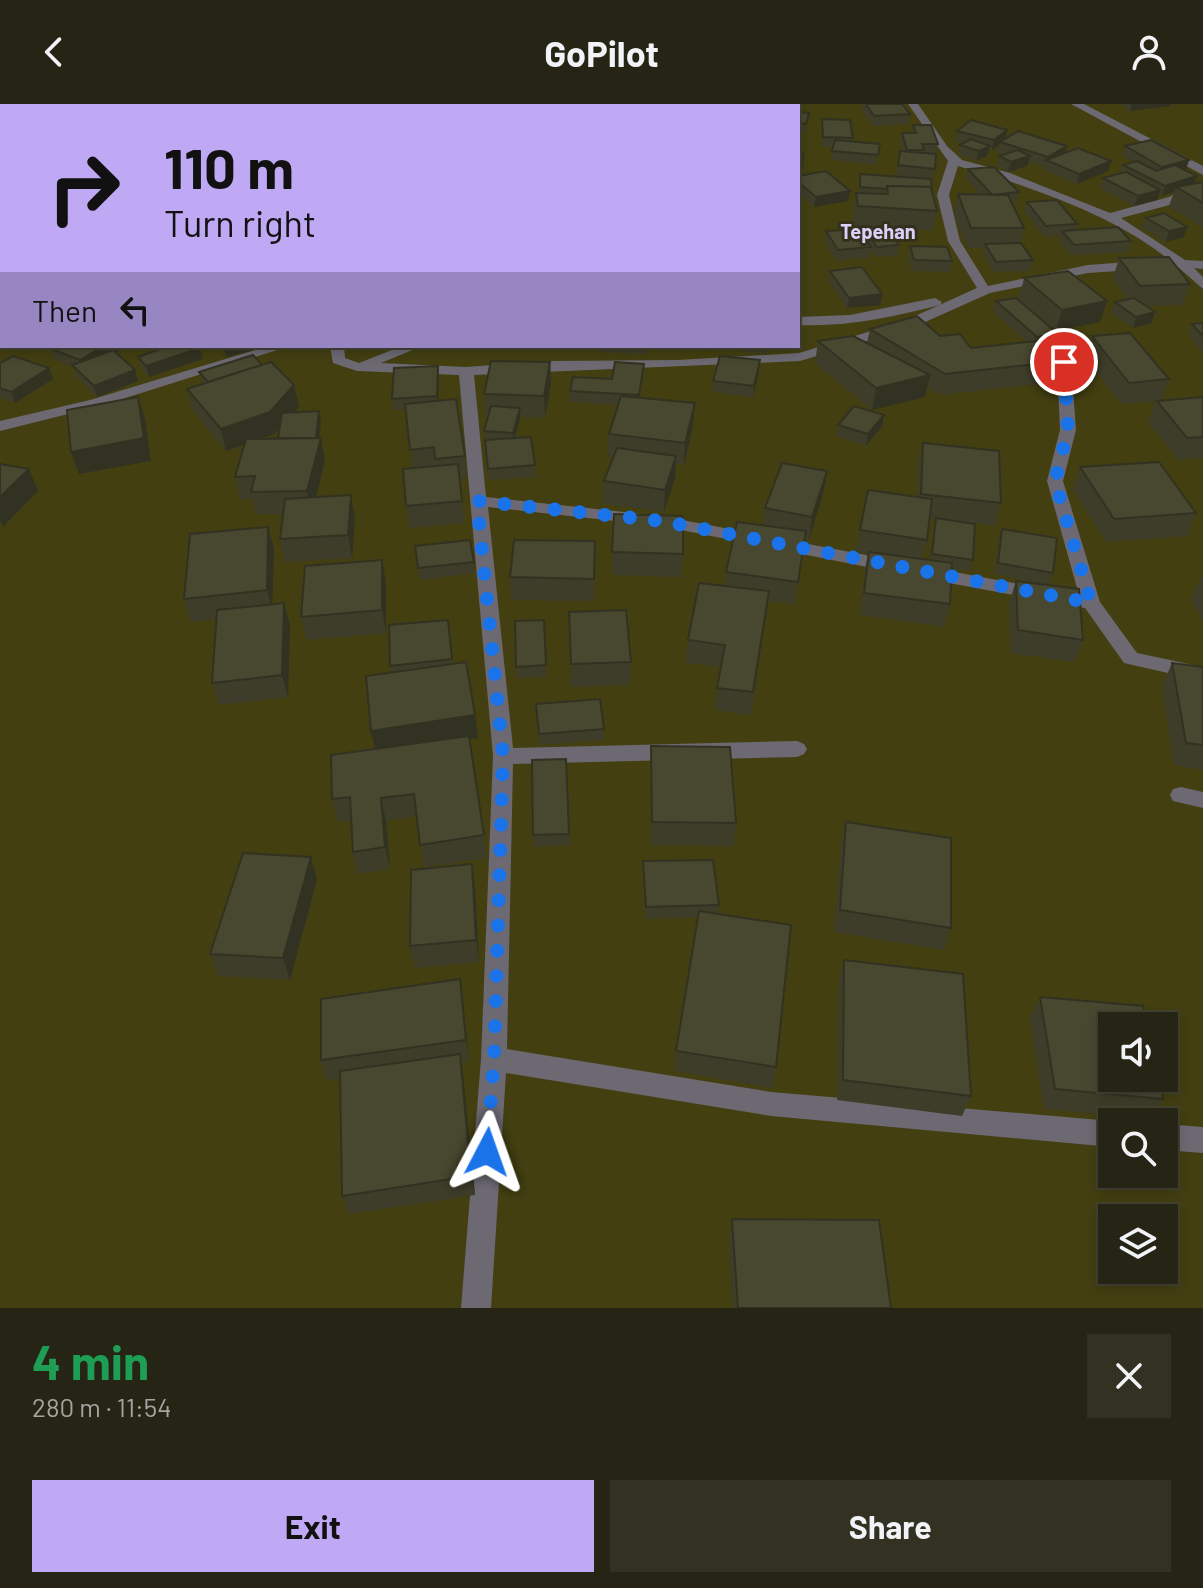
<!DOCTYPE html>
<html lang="en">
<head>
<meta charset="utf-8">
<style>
	:root { --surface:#262515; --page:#323122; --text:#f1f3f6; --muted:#a4a5a0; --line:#424234; --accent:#bfa8f4 }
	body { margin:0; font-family:Barlow,sans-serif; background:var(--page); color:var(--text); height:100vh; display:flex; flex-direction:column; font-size:30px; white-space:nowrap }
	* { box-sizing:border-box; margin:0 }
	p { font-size:26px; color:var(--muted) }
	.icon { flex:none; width:44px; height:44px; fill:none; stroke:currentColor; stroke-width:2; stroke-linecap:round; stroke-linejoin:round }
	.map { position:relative; height:1204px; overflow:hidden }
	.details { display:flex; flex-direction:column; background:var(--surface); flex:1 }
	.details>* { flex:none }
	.banner { position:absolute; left:0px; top:0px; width:800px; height:244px; box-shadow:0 4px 12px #0003,0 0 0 2px var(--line); background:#bfa8f4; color:#111; overflow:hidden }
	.controls { position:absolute; left:1098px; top:908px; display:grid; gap:16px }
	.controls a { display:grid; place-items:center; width:80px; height:80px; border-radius:0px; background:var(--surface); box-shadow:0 4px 12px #0003,0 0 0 2px var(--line); font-size:40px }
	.pin { position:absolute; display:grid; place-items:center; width:68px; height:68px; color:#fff; margin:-34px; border:4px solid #fff; border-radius:50%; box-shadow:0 2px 8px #0007 }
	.me { position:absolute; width:88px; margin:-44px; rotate:4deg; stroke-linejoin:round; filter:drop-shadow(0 0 6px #0008) }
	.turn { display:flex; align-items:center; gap:28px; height:168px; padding:0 32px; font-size:36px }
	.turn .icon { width:104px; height:104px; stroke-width:2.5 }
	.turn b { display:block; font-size:56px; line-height:68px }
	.then { display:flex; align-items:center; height:76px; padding:0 32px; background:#0003; gap:16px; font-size:30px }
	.round { display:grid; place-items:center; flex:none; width:84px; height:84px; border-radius:0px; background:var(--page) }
	.overview { display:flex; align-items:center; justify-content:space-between; height:136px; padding:0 32px }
	h1 { font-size:48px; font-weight:700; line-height:60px; color:#1e9e55 }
	.action { display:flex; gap:16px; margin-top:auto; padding:16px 32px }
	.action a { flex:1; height:92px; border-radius:0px; background:var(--accent); color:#111; font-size:32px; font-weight:700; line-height:92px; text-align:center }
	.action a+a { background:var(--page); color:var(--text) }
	header { display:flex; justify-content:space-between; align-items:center; height:104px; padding:0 32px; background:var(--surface); font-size:36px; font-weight:700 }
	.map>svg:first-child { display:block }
	.green { fill:#433f11; fill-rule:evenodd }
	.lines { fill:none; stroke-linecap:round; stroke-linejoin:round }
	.minor { fill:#6c6973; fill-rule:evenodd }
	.wall { fill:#3e3d29; fill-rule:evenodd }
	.shaded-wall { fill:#323222 }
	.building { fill:#484730; stroke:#323222; stroke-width:2 }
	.route { stroke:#1a73e8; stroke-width:14; stroke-dasharray:0 25.2 }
	.labels { text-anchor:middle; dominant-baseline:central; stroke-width:6; stroke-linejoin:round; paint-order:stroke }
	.far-quarter-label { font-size:20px; font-weight:bold; fill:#dcd0fb; stroke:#33311c }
</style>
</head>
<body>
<header><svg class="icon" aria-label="back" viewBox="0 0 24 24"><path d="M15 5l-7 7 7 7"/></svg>GoPilot<svg class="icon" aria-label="person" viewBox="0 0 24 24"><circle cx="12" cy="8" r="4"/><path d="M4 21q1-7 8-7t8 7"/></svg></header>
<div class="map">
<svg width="1203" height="1204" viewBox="0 0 1203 1204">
	<rect width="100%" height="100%" fill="#33311c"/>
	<!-- green -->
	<path class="green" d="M0 0H1203V1204H0ZM2 2H798V242H2ZM1112 922H1164V974H1112ZM1112 1018H1164V1070H1112ZM1112 1114H1164V1166H1112Z"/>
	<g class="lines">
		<!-- minor -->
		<g class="minor">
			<polygon points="505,0 516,0 517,2 506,2"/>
			<path d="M908 0H918L947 42 962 56 1010 69 1110 109 1169 93 1190 81H1198V87L1177 99 1121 114 1185 156 1203 157V165L1194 164 1203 173V185L1178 163 1088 169 990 189 914 223 800 257 474 271 486 393 661 412 892 456 901 462 892 468 661 422 488 403 513 644 797 637 804 640 807 645 804 650 797 653 513 660 507 945 771 988 1112 1017V1043L771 1012 506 969 491 1204H461L481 955 493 652 459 271 357 267 333 259 330 242H344L345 254 359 259 402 242H422L381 259 466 263 550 257 678 256 799 249 904 217 977 184 948 137 937 91 948 57ZM958 62C972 67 986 69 1000 74 1058 94 1119 116 1168 155L1088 161 988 182 960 137 949 91Z"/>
			<polygon points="1071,0 1084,0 1203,62 1203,71"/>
			<path d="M935 194 942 198 940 201C893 213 847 223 798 221V213L850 211Z"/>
			<polygon points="268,242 290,242 100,302 0,327 0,317 90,296"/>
			<polygon points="1064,254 1071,258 1076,326 1063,377 1100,498 1137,549 1203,563 1203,577 1124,559 1085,504 927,475 918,469 927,463 1079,491 1047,377 1060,326 1057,258"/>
			<polygon points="1181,683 1203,688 1203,704 1173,697 1170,691 1173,685"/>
			<polygon points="1164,1020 1203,1023 1203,1049 1164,1046"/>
		</g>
	</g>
	<!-- wall -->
	<g class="wall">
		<polygon points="0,0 21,0 19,2 2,2 2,10 0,10"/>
		<polygon points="52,0 100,0 98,2 20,2 50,2"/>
		<polygon points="350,0 403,0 402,2 351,2"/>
		<rect x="755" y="0" width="40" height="2"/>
		<polygon points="863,0 902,0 910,10 908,20 873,22 862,6"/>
		<polygon points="1121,0 1171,0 1171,2 1130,7"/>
		<polygon points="798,8 809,9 804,30 798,29"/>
		<polygon points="822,15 853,34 852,37 880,40 876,61 831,56 833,43 822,43 821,24"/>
		<polygon points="913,21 938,40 933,75 896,71 900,47 903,47 900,38 902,29 911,29"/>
		<polygon points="1007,26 1005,35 1067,42 1065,49 1111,57 1108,67 1077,80 1044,66 1045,63 1028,58 1027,62 1008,68 997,62 999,52 1005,50 997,48 999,41 992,46 989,45 987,52 976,57 958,50 960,41 964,39 955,37 957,27"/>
		<polygon points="1125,42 1197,72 1195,79 1203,78 1203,124 1169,102 1174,88 1162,92 1159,90 1157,96 1134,102 1100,84 1103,74 1120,69 1123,61 1133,58 1122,52"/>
		<polygon points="968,65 1019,88 1016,98 1012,99 1024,124 1021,139 1033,156 1030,167 994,168 983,151 984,144 967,144 954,110 958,90 980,90 966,75"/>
		<polygon points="860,70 932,86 937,107 933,126 855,122 853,108 856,89 859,89"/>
		<polygon points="798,72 848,97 814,103 798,89"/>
		<polygon points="0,86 2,86 2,139 0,138"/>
		<polygon points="1027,98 1077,120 1075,126 1131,137 1128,148 1071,151 1059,137 1061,131 1044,132 1024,108"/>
		<polygon points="1146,114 1187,123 1184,133 1166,138 1142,124"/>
		<polygon points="826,127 867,138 868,129 899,141 897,152 875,153 870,146 869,154 836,156 825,138"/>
		<polygon points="910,142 952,157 950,168 912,167 908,152"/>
		<polygon points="1119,154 1190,180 1183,201 1147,202 1155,208 1152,219 1133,224 1111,209 1115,198 1127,195 1113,174"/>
		<polygon points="830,167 882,190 880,201 847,204 829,177"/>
		<polygon points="1024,174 1107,197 1100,218 1056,227 1019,195"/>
		<polygon points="996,197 1057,229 1054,240 1042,243 1054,258 1048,279 941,291 927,283 925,293 872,306 815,259 818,237 867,239 870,225 940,232 971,244 1027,238 993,208"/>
		<polygon points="1203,219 1203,248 1188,231 1192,220"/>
		<polygon points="1092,232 1169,275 1161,296 1203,293 1203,354 1179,356 1148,319 1156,297 1121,300 1085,254"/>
		<polygon points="18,242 50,242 46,246"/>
		<polygon points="127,242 116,249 138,277 97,293 76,272 73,263 55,256 51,245"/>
		<polygon points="150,242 198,242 203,255 149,273 141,264 138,253 155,247"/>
		<polygon points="598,242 647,242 647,250 598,248"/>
		<polygon points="669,242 713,242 712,247"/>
		<polygon points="737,242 768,242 766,250 736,246"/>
		<polygon points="760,256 759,268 753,293 712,288 713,277"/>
		<polygon points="550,258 551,280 545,314 520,313 515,334 535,361 535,373 489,376 484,327 489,312 485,312 484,290"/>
		<polygon points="0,259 49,264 53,275 15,299 0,294"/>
		<path d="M262 261 294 281 299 303 294 308 319 307 321 318 319 334 325 356 316 394 355 414 352 454 285 458 280 435 283 410H256L252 395H240L235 373 245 341 226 347 193 307 187 285 203 280 199 268ZM279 325 278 334H262L274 330Z"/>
		<polygon points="438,262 438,297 465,352 467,374 460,375 464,419 409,424 406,402 413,364 406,305 393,306 392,295"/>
		<polygon points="644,271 640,294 695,299 693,321 684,361 676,360 675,374 664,408 603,400 604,377 613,353 608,352 609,330 618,301 570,298 570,287 612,275"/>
		<polygon points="884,311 882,322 866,342 836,332 838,321"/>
		<path d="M923 339 1001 399 995 422 966 418 973 456 970 467 951 465 950 500 944 523 860 511 864 471 868 450 856 448 868 386 917 393 918 361ZM930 414 936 415 933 426 930 456 922 455 927 436Z"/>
		<polygon points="1080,363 1196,409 1187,432 1106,438 1073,385"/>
		<polygon points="823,390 809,436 804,435 794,500 768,497 751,611 715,606 721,563 686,559 688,536 724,482 726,468 763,421 765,404"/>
		<polygon points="268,423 274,445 272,500 284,499 290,521 288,593 219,601 212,579 216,515 191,518 184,495"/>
		<polygon points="1002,425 1053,469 1049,481 994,470 999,436"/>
		<polygon points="595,437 594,497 511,496 510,473"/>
		<polygon points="415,442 474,458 475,469 420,476"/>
		<polygon points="612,448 683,450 681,473 612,471"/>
		<polygon points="382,456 386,479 386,529 307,536 301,513"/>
		<polygon points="1201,473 1203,473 1203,517 1191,495"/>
		<polygon points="1016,477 1083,536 1074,558 1011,549 1009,499"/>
		<polygon points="569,508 631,558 630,581 571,583"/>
		<polygon points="448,516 452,560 475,611 478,634 470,635 487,754 424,763 417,712 386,717 390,765 358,770 353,748 352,716 338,718 332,695 375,645 371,627 391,568 390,562"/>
		<polygon points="544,516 546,573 517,574 516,563"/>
		<polygon points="1172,559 1203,563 1203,666 1174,661 1162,582"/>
		<polygon points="536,600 604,625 604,636 540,641"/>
		<polygon points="651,642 736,719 733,742 651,741"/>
		<polygon points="566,655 570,741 534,743 533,731"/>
		<polygon points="846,718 951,824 944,846 834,828 841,740"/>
		<polygon points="643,757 719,801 718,810 776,963 772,984 675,967 676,947 698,813 645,815"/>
		<polygon points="472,760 475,783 479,858 415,864 410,842"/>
		<polygon points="317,775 290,876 218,872 210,850"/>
		<polygon points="844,856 971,992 962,1012 837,996 839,877"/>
		<polygon points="460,875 469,957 461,958 475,1091 349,1110 342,1092 340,975 327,976 321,956"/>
		<polygon points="1040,893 1163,995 1150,1015 1044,1005 1030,914"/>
		<polygon points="732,1115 891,1204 733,1204 729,1133"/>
	</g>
	<!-- shaded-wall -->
	<g class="shaded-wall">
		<polygon points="8,0 21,0 19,2 8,2"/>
		<polygon points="487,0 503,0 503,2 484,2"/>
		<polygon points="1132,0 1171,0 1171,2 1130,7"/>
		<polygon points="1007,26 1005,35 1000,38 999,41 992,46 994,36"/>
		<polygon points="990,42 987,52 976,57 979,47"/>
		<polygon points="1067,42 1064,52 1047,57 1048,53"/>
		<polygon points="798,51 804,51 802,70 798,70"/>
		<polygon points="1030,52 1027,62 1008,68 1011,58"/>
		<polygon points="1189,56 1186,66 1159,72 1162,63"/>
		<polygon points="1111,57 1108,67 1077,80 1079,70"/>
		<polygon points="1197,72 1194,82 1176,83 1174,88 1162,92 1165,82"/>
		<polygon points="1160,86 1157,96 1134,102 1138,92"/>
		<polygon points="850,87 848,97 814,103 816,93"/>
		<polygon points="1187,123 1184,133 1166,138 1169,127"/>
		<polygon points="2,165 2,181 0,184 0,168"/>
		<polygon points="882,190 880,201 847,204 849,194"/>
		<polygon points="1107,197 1100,218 1056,227 1062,206"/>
		<polygon points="1155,208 1152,219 1133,224 1136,213"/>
		<polygon points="1057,229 1054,240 1034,244 1037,233"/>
		<polygon points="104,242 127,242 83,267 80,256"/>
		<polygon points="223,242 272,242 226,253"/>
		<polygon points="200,244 203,255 149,273 146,262"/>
		<polygon points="760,256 759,268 753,293 754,282"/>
		<polygon points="550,258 551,280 545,314 544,292"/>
		<polygon points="438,262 439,273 438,304 437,292"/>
		<polygon points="49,264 53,275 15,299 11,288"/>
		<polygon points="135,266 138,277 97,293 94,282"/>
		<polygon points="930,271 925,293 872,306 876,284"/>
		<polygon points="294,281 299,303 274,330 226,347 221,325"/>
		<polygon points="138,293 145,315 151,357 79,370 71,348"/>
		<polygon points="695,299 693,321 684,361 685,339"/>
		<polygon points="520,304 520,315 513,340 513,329"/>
		<polygon points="319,307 321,318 318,347 321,334 325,356 312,409 307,387"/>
		<polygon points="884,311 882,322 866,342 868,330"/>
		<polygon points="676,352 675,374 664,408 665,386"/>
		<polygon points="29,365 38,387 3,423 0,416 0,393"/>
		<polygon points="827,367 823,390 809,436 812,413"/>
		<polygon points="351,391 355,414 352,454 348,431"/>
		<polygon points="268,423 274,445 272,508 267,486"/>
		<polygon points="382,456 386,479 386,529 382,506"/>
		<polygon points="284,499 290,521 288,593 282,571"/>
		<polygon points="475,611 478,634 376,649 371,627"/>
		<polygon points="381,694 386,717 390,765 385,743"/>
		<polygon points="311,753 317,775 290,876 283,854"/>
		<polygon points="472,760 475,783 479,858 476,836"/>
		<polygon points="460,875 463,897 469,957 466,936"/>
		<polygon points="460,950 463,970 475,1091 471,1072"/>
	</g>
	<!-- building -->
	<g class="building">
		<polygon points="171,0 212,0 210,2 169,2"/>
		<polygon points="296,0 317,0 315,2 294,2"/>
		<polygon points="419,0 460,0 462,2 421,2"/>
		<polygon points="595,0 628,0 627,2 595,2"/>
		<polygon points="642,0 671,0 672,2 643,2"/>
		<polygon points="700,0 748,0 747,2 705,2 699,1"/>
		<polygon points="866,0 902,0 910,10 874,12"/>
		<polygon points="798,8 809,9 806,20 798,19"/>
		<polygon points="822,15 850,16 853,34 823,33"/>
		<polygon points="971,16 1007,26 994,36 957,27"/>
		<polygon points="913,21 931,21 938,40 922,40 924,46 907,46 902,29 916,29"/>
		<polygon points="1018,27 1067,42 1048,53 1000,38"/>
		<polygon points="971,35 990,42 979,47 960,41"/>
		<polygon points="835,36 880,40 878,51 832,47"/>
		<polygon points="1151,36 1189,56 1162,63 1125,42"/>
		<polygon points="798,43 804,51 798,51"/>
		<polygon points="1078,44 1111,57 1079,70 1046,56"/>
		<polygon points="1018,46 1030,52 1011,58 999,52"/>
		<polygon points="900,47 936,50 935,65 898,61"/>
		<polygon points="1137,57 1156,67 1175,61 1197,72 1165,82 1123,61"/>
		<polygon points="994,63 1019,88 992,91 968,65"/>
		<polygon points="826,67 850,87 816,93 798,78 798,72"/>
		<polygon points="1126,68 1160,86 1138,92 1103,74"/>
		<polygon points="860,70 931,75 932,86 931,83 887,82 886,85 860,83"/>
		<polygon points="1203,78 1203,99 1176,83"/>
		<polygon points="887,82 931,83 937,107 858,102 856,89 888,90"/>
		<rect x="0" y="86" width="2" height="33"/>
		<polygon points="958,90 1008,91 1024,124 971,124"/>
		<polygon points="1057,96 1077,120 1046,122 1027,98"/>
		<polygon points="1164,109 1187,123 1169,127 1146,114"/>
		<polygon points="1118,123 1131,137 1074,141 1062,127"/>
		<polygon points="859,125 871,143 838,146 826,127"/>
		<polygon points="889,128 899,141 877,143 868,129"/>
		<polygon points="1021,139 1033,156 996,158 985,140"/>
		<polygon points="910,142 947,143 952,157 914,156"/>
		<polygon points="0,146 2,146 2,165 0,168"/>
		<polygon points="1169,153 1190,180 1140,182 1119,154"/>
		<polygon points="862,163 882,190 849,194 830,167"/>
		<polygon points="1068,167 1107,197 1062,206 1024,174"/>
		<polygon points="1016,194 1057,229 1037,233 996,197"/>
		<polygon points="1134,194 1155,208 1136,213 1115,198"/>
		<polygon points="917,212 940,232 960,230 971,244 1037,237 1054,258 945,270 870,225"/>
		<polygon points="1203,219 1203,232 1192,220"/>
		<polygon points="1130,229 1169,275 1129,279 1092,232"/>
		<polygon points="853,232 930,271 876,284 818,237"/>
		<polygon points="56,242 104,242 80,256 51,245"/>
		<polygon points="157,242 198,242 200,244 146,262 138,253 160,245"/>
		<polygon points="113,246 135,266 94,282 72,261"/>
		<polygon points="253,251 262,261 208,278 199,268"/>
		<polygon points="13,252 49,264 11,288 0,284 0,259"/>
		<polygon points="720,252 760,256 754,282 713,277"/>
		<polygon points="491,257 550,258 544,292 484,290"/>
		<polygon points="271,258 294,281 270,308 221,325 187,285"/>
		<polygon points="615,258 644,260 639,291 570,287 573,273 612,275"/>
		<polygon points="438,262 437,292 392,295 394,264"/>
		<polygon points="621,292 695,299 685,339 609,330"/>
		<polygon points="138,293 144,334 71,348 67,306"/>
		<polygon points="1203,293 1203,333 1187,334 1157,297"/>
		<polygon points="456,295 465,352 435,355 434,343 410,346 405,300"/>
		<polygon points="491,302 520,304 513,329 484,327"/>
		<polygon points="854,302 884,311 868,330 838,321"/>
		<polygon points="319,307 316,334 278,334 282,309"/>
		<polygon points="531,333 535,361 488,365 485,336"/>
		<polygon points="321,334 307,387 251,388 255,372 235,373 246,335"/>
		<polygon points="923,339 999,347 1001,399 921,390"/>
		<polygon points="617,344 676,352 665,386 604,377"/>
		<polygon points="1159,358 1196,409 1114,415 1080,363"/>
		<polygon points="782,359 827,367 812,413 765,404"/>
		<polygon points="0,360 29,365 0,393"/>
		<polygon points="458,360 462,397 406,402 403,365"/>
		<polygon points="868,386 932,395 927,436 860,426"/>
		<polygon points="351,391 348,431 280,435 285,395"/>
		<polygon points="614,410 683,412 683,450 612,448"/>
		<polygon points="936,414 975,420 973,456 932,450"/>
		<polygon points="737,418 806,427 798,478 726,468"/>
		<polygon points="268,423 267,486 184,495 190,430"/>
		<polygon points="1002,425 1057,434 1053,469 998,459"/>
		<polygon points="470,436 474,458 418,464 415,442"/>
		<polygon points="514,436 595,437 594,475 510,473"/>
		<polygon points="869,448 952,459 950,500 864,489"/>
		<polygon points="382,456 382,506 301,513 305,462"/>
		<polygon points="1016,477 1079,485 1083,536 1018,526"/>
		<polygon points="699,479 769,487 753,588 717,584 725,541 688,536"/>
		<polygon points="284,499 282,571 212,579 217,506"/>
		<polygon points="626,506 631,558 571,560 569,508"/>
		<polygon points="448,516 452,555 390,562 389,521"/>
		<polygon points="544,516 546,561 516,563 515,517"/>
		<polygon points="466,558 475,611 371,627 366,572"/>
		<polygon points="1172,559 1203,563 1203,641 1186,639"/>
		<polygon points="600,595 604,625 539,630 536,600"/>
		<polygon points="469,632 484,731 420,741 414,690 381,694 385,743 353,748 350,693 332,695 331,651"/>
		<polygon points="651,642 730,643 736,719 652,718"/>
		<polygon points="566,655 569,730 533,731 532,656"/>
		<polygon points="846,718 951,734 951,824 840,806"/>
		<polygon points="243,749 311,753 283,854 210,850"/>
		<polygon points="713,756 719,801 646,803 643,757"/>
		<polygon points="472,760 476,836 410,842 411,766"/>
		<polygon points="699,807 791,821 776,963 676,947"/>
		<polygon points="844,856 963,870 971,992 843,976"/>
		<polygon points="460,875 466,936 321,956 321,895"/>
		<polygon points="1040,893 1143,902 1148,922 1112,922 1112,974 1159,974 1163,995 1055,985"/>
		<polygon points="460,950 471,1072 342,1092 340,967"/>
		<polygon points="732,1115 879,1116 891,1204 738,1204"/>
	</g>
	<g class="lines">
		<!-- route -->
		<polyline class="route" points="487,1048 494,955 503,652 477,397 661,417 1091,499 1055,377 1068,326 1064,258"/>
	</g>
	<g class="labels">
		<!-- far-quarter labels -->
		<g class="far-quarter-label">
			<text x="878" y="127">Tepehan</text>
		</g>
	</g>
</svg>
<div class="controls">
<a><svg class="icon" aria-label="sound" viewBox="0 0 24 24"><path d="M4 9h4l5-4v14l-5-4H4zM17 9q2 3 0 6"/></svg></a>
<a><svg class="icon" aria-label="search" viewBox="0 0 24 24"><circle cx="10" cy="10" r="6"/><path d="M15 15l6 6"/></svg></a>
<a><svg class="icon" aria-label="layers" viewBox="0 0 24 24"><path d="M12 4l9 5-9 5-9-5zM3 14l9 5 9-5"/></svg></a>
</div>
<div class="pin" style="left:1064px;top:258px;background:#d93025"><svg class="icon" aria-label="arrive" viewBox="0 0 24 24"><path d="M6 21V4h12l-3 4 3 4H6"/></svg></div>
<svg class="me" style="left:487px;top:1048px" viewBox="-20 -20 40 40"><path d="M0-17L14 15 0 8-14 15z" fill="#1a73e8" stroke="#fff" stroke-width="4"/></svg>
<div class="banner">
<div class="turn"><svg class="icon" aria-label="right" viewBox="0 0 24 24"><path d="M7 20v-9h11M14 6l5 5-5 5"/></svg><div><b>110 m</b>Turn right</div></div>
<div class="then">Then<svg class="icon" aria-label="left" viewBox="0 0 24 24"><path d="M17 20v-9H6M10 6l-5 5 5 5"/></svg></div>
</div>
</div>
<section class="details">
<div class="overview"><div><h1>4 min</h1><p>280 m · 11:54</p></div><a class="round"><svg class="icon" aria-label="close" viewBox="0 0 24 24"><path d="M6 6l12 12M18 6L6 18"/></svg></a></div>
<div class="action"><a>Exit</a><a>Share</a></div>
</section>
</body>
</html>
